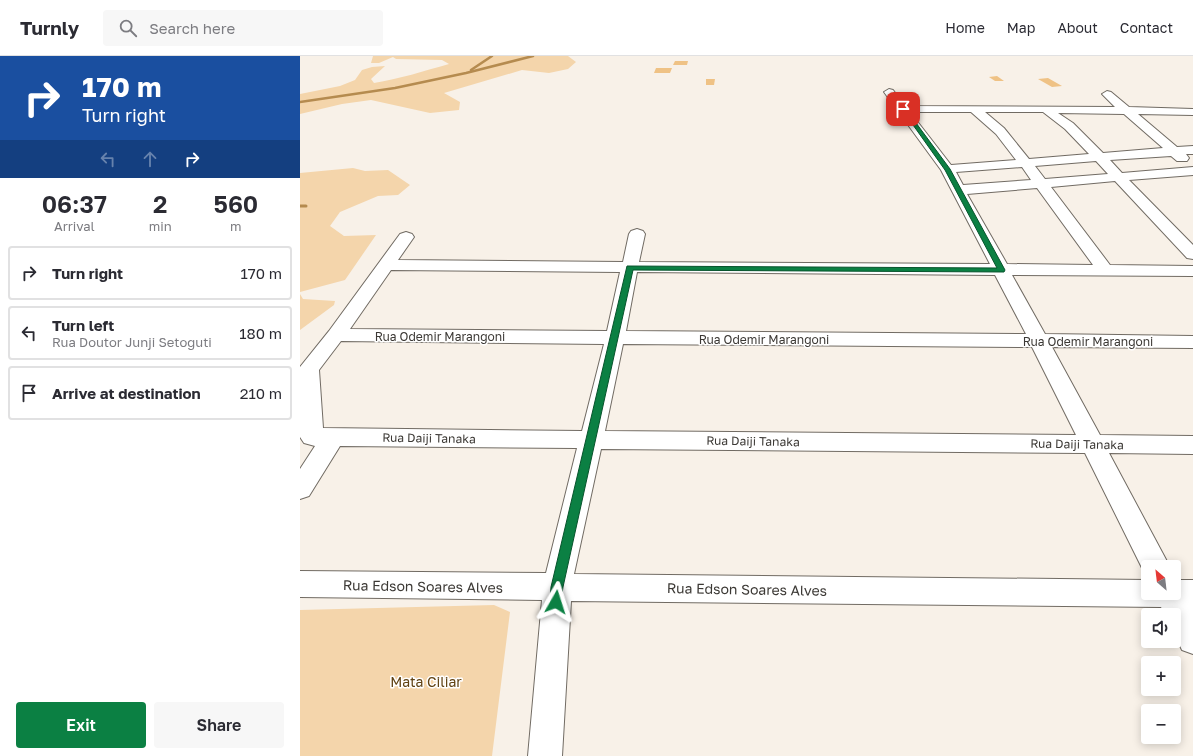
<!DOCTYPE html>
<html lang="en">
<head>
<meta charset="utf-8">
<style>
	:root { --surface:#fff; --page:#f7f7f7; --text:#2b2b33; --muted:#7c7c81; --line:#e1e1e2; --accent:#0b8043 }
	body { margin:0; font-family:"Golos Text",sans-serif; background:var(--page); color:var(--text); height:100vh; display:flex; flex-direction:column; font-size:15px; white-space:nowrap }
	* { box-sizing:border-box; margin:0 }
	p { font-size:13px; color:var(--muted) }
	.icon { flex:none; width:22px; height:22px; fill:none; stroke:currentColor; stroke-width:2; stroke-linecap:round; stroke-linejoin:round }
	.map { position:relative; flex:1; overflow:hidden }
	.sheet { display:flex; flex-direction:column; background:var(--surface); width:300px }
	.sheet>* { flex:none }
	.top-card { background:#1a4fa0; color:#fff; overflow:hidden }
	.needle { width:26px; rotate:332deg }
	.controls { position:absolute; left:841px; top:504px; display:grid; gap:8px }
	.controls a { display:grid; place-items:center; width:40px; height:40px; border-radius:4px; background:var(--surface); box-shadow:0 2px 10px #0003; font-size:20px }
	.pin { position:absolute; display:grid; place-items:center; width:34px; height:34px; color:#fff; margin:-17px; border-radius:8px; box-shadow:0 2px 6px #0006 }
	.me { position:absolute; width:44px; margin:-22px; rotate:6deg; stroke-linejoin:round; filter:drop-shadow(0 0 3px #0008) }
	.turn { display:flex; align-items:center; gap:14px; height:84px; padding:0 16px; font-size:18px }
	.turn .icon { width:52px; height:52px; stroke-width:2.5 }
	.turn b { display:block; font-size:28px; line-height:34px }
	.lanes { display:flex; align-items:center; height:38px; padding:0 16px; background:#0003; justify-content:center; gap:20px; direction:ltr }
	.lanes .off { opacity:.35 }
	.eta { display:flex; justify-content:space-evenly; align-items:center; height:68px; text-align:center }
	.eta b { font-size:24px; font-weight:600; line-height:28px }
	.primary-button { display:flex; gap:8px; margin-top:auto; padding:8px 16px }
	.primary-button a { flex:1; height:46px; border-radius:4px; background:var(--accent); color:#fff; font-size:16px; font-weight:600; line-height:46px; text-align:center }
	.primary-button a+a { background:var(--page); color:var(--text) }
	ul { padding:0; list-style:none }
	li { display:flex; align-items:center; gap:12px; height:54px; margin:0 8px 6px; padding:0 8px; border:2px solid var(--line); border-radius:4px }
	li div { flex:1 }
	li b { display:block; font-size:15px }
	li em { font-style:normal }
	header { display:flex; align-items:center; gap:24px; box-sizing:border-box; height:56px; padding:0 20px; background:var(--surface); border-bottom:1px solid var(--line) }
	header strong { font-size:19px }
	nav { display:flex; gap:22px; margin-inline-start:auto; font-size:14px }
	.search { width:280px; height:36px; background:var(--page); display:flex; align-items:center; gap:10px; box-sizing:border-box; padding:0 14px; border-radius:4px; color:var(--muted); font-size:15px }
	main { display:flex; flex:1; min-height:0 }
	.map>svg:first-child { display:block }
	.green { fill:#f4d5ab }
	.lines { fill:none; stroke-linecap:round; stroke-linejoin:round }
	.stream-far1 { stroke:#b58b4f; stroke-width:2.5 }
	.stream { stroke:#b58b4f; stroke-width:3 }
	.building { fill:#efc285 }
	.minor-casing { stroke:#716b63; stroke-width:2 }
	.minor { fill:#fff; fill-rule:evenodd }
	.route { fill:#0b8043; stroke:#07532c }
	.labels { text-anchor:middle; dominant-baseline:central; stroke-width:3; stroke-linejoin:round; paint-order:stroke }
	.street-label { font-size:12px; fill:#3c3935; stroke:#fff }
	.near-street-label { font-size:14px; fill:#3c3935; stroke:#fff }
	.near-park-label { font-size:14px; fill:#604213; stroke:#fff }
</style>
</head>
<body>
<header>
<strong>Turnly</strong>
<div class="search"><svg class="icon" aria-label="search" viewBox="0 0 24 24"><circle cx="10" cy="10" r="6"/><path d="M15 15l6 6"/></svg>Search here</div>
<nav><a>Home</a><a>Map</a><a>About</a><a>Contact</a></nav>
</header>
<main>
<section class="sheet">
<div class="top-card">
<div class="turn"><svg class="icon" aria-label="right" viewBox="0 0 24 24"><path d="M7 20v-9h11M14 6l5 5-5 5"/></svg><div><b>170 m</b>Turn right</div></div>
<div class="lanes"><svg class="icon off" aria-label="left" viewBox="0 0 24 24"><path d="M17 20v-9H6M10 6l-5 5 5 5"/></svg><svg class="icon off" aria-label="ahead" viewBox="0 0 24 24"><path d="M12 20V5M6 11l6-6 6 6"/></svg><svg class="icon" aria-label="right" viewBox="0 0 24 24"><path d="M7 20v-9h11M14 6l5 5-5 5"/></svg></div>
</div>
<div class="eta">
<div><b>06:37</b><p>Arrival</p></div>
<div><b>2</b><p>min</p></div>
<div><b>560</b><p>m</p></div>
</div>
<ul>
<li><svg class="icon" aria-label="right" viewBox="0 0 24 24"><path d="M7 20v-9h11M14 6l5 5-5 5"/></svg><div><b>Turn right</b></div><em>170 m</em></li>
<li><svg class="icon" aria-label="left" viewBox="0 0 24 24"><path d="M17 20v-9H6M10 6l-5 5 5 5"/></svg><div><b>Turn left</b><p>Rua Doutor Junji Setoguti</p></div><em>180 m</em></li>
<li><svg class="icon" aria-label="arrive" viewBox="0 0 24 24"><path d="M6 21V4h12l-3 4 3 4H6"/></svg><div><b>Arrive at destination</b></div><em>210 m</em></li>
</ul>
<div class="primary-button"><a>Exit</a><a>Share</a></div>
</section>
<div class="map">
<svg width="893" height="700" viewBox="0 0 893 700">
	<rect width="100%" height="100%" fill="#f8f1e8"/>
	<!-- green -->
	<g class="green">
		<path d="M73 0H268L276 6 268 13 249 17 222 14 144 37 160 46 159 54 130 57 71 44 42 48 0 58V38L40 30 55 24 62 14 72 11 85 10 71 23 74 27C99 23 124 15 149 8L142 4 96 3 93 1 79 7H71Z"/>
		<polygon points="53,112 65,115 88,114 110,129 98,139 78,140 40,156 30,170 44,180 76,179 45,224 0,236 0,117"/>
		<polygon points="0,238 3,243 35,245 34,249 0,274"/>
		<polygon points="194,549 210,556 192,700 0,700 0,554"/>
	</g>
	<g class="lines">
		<!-- stream-far1 -->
		<g class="stream-far1">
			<polyline points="171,14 192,0"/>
			<polyline points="0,46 95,32 166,17 233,0"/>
		</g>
		<!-- stream -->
		<polyline class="stream" points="0,150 6,150"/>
	</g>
	<!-- building -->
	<g class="building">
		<polygon points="375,5 388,5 387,9 373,9"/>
		<polygon points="356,12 372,12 370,17 354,17"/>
		<polygon points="697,20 704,25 695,25 689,21"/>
		<polygon points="748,22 762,30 752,31 738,23"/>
		<polygon points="406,23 415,23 414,29 406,29"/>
	</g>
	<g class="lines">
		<!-- minor casing -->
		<g class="minor-casing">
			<path id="minor" d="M589 33 593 34 605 50 815 51 802 38 807 35 811 36 829 51 893 53V59L838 58 877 91 893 90V98H886L889 102 887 105H877L871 100 810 104 822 117 893 111V119L829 124 893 189V203L887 202 815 125 751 131 810 209 893 210V220L712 219 745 278 893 280V292L752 291 800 379 893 380V398L809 397 870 511H848V521L846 520 785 397 301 393 274 518 848 524V537H874V524H893V598L882 594 874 577V559H865L861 551 271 545 262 700H228L242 544 0 541V515L246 517 277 392 40 390 9 440 0 443V413L15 390 4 387 0 381V311L29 275 100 178 106 176 112 178 114 181 98 204 323 206 329 178 331 175 337 173 343 175 345 178 339 206 690 208 641 114 584 36ZM610 56H671L696 78 716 104 651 109ZM685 56H743L765 73 789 98 729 103 704 72ZM758 57 824 58 863 92 803 97 773 67ZM796 105 808 118 745 123 735 110ZM722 111 731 124 663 129 656 116ZM737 132 793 209 707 208 667 138ZM91 214 320 216 307 275 50 273ZM337 216 695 219 726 278 326 275ZM41 285 304 288 282 375 23 372 19 314ZM323 288 732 291 776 379 305 375Z"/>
		</g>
		<!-- minor -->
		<use href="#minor" class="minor"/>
	</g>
	<!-- route -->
	<polygon class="route" points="601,52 605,52 650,113 705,214 704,216 333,214 263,531 260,550 256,552 252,550 250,546 251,531 327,210 697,212 645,114"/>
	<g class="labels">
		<!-- street labels -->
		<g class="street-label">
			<text x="140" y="280">Rua Odemir Marangoni</text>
			<text x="464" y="283">Rua Odemir Marangoni</text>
			<text x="788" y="285">Rua Odemir Marangoni</text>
			<text transform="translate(129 382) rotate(1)">Rua Daiji Tanaka</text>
			<text transform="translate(453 385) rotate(1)">Rua Daiji Tanaka</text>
			<text transform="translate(777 388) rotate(1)">Rua Daiji Tanaka</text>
		</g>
		<!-- near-street labels -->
		<g class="near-street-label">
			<text transform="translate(123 530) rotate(1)">Rua Edson Soares Alves</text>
			<text transform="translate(447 533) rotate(1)">Rua Edson Soares Alves</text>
		</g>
		<!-- near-park labels -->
		<g class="near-park-label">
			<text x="126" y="625">Mata Ciliar</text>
		</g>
	</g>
</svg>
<div class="controls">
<a><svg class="needle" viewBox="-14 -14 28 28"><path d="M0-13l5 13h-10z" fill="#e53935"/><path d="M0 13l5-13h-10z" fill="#7c7c81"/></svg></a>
<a><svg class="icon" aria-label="sound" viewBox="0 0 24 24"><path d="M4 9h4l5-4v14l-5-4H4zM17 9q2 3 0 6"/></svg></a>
<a>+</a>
<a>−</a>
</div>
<div class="pin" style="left:603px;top:53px;background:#d93025"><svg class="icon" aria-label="arrive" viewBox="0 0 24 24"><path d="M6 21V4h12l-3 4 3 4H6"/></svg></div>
<svg class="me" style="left:256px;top:546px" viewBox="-20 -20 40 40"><path d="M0-17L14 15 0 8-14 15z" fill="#0b8043" stroke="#fff" stroke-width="4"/></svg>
</div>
</main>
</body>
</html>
